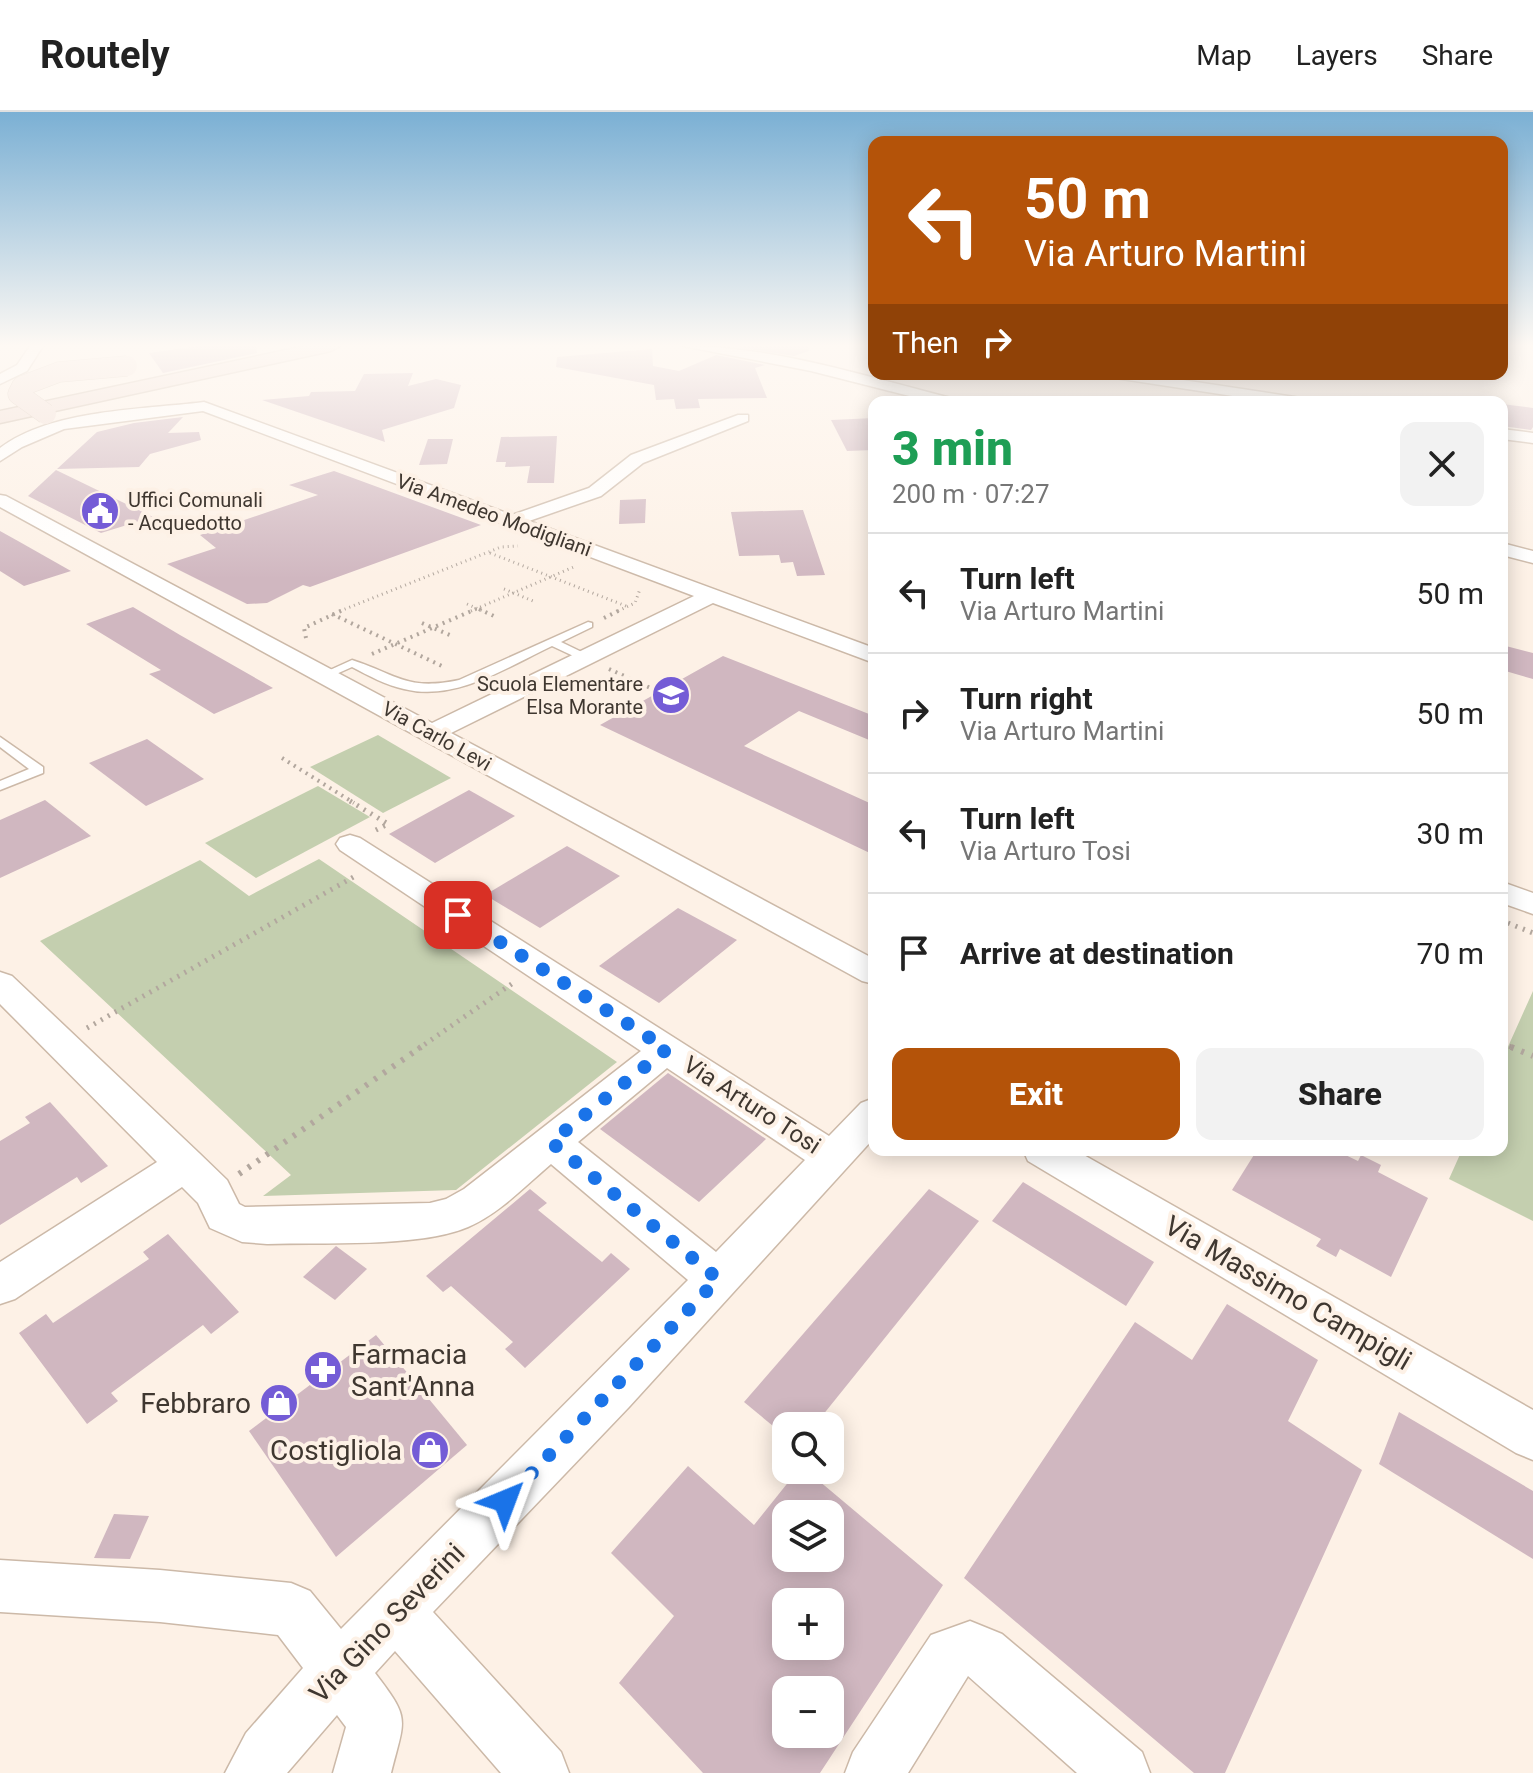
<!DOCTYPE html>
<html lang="en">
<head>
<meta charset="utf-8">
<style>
	:root { --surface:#fff; --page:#f2f2f2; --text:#222; --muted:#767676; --line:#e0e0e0; --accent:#b45309 }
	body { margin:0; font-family:Roboto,sans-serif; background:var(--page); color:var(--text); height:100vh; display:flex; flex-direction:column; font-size:30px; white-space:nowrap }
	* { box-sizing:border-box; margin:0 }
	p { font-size:26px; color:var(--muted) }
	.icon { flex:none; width:44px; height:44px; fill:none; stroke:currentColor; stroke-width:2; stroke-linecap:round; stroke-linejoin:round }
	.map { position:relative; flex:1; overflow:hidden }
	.panel { position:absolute; left:868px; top:284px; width:640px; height:760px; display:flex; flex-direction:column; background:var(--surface); border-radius:16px; box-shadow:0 4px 20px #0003 }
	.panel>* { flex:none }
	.banner { position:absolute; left:868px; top:24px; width:640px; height:244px; border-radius:16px; box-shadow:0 4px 20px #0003; background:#b45309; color:#fff; overflow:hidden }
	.buttons { position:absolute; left:772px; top:1300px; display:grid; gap:16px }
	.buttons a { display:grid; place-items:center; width:72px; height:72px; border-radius:16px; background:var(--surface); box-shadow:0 4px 20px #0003; font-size:40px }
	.pin { position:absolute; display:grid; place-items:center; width:68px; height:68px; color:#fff; margin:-34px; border-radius:16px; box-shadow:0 4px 12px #0006 }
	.me { position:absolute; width:88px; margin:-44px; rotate:44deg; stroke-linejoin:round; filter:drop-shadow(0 0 6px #0008) }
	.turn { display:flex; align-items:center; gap:28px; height:168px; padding:0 24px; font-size:36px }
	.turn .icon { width:104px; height:104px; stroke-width:2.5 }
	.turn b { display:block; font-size:56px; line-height:68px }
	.then { display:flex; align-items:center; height:76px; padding:0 24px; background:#0003; gap:16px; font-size:30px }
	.round { display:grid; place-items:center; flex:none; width:84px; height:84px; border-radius:16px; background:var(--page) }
	.headline { display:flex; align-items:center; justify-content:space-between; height:136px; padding:0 24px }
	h1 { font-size:48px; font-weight:800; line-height:60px; color:#1e9e55 }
	.action { display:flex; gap:16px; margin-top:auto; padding:16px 24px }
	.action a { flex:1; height:92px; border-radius:16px; background:var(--accent); color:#fff; font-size:32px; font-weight:800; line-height:92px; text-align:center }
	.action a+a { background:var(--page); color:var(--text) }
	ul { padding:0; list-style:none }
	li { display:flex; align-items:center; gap:24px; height:120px; padding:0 24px; border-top:2px solid var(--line) }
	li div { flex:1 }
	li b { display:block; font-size:30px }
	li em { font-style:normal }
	header { display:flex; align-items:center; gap:48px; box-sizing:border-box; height:112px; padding:0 40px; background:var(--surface); border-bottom:2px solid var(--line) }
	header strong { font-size:38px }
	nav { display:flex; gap:44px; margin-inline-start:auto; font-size:28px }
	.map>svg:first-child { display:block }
	.green { fill:#c4cfaf }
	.building { fill:#d0b7c0; fill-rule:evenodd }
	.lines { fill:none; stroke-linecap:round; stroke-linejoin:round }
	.lane-casing { stroke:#ccb9a8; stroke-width:3 }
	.street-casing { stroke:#ccb9a8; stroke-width:3 }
	.secondary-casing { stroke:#ccb9a8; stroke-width:3 }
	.path-far3 { stroke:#b2a79e; stroke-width:3; stroke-dasharray:1 4; stroke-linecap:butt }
	.path-far2 { stroke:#b2a79e; stroke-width:4; stroke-dasharray:2 5; stroke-linecap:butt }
	.path-far1 { stroke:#b2a79e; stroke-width:5; stroke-dasharray:2 6; stroke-linecap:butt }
	.path { stroke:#b2a79e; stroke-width:6; stroke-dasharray:3 8; stroke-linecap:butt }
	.lane { fill:#fff; fill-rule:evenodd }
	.street { fill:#fff; fill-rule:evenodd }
	.secondary { fill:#f0dcd4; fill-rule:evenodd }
	.secondary-bridge-casing { stroke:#ccb9a8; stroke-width:21; stroke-linecap:butt }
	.secondary-bridge { stroke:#f0dcd4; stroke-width:20 }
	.route { stroke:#1a73e8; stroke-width:14; stroke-dasharray:0 25.2 }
	.labels { text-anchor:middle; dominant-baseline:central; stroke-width:8; stroke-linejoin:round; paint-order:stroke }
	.far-poi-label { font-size:20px; fill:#3f3730; stroke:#fdf1e6; text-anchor:start }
	.far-street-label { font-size:20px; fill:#3f3730; stroke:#fdf1e6 }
	.street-label { font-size:24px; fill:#3f3730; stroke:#fdf1e6 }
	.near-street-label { font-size:28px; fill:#3f3730; stroke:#fdf1e6 }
	.near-poi-label { font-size:28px; fill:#3f3730; stroke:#fdf1e6; text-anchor:end }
</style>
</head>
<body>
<header>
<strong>Routely</strong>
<nav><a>Map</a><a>Layers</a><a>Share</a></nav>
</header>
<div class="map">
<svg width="1533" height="1661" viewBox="0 0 1533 1661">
	<rect width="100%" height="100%" fill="#fdf1e6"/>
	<!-- green -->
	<g class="green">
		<polygon points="378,623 451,666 383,701 310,655"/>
		<polygon points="318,674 370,705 256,766 205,731"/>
		<polygon points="319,747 617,950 456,1078 263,1084 291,1063 40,829 200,748 249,784"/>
		<polygon points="1533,879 1533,1109 1449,1067 1462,1038 1502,1038 1502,948"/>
	</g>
	<!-- building -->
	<g class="building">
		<polygon points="199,234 256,234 257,241 163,261 149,241"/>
		<polygon points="808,234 809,239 794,244 737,235"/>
		<polygon points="652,237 653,254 679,259 716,243 765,253 755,256 767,286 698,287 700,296 676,297 674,287 656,288 654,273 556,255 557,245"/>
		<polygon points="413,261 408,274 436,267 461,273 454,296 382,318 385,330 262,288 309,284 311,280 355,279 364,262"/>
		<polygon points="1502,292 1533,296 1533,315 1531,318 1502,314"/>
		<polygon points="183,305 168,321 199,320 201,328 150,342 139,355 57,357 97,320 134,311"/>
		<polygon points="874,306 874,338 847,339 831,308"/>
		<polygon points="557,324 554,371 527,371 530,354 505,355 506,350 496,350 501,325"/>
		<polygon points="428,327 453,327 447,352 419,353"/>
		<polygon points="56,358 153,405 101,421 28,384"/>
		<polygon points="334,359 481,413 310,475 303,473 267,491 247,492 167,452 216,436 200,423 318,383 289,373"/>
		<polygon points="646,387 645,411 619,412 620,388"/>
		<polygon points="803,398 825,463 797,464 793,450 781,451 779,443 739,444 731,400"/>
		<polygon points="0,419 18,429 71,459 24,474 0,459"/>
		<polygon points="133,495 180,523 273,576 214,602 149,562 161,558 86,512"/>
		<polygon points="1502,533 1533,541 1533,567 1502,558"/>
		<polygon points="723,544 874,604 874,630 799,599 744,634 874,693 874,743 600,613"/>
		<polygon points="147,627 204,667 146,694 89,651"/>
		<polygon points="469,678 515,704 435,751 389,722"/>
		<polygon points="45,688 91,724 0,766 0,708"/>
		<polygon points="567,734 620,764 540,816 485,783"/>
		<polygon points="678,796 737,828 659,891 599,854"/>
		<polygon points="668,961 766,1027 699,1090 600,1017"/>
		<polygon points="50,990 108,1054 81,1071 77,1065 0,1113 0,1029 30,1011 25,1005"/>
		<polygon points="1257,1038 1335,1038 1358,1049 1361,1043 1381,1053 1378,1060 1428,1086 1391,1165 1340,1137 1336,1145 1316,1134 1321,1127 1232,1078"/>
		<polygon points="1023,1070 1154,1150 1126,1194 992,1109"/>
		<polygon points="530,1077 547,1091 538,1098 602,1150 611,1141 630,1157 525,1256 505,1237 513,1230 451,1174 443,1180 426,1164"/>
		<polygon points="929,1077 979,1109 814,1314 773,1314 744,1290"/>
		<polygon points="168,1122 239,1200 211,1222 203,1213 111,1281 118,1289 87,1312 19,1221 46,1202 53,1211 149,1147 143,1140"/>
		<polygon points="336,1134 367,1157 335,1188 303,1165"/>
		<polygon points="1227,1192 1318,1248 1288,1309 1362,1358 1225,1661 1194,1661 964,1466 1135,1210 1192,1248"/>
		<polygon points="376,1223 467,1333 336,1445 249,1319"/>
		<polygon points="1399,1300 1533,1379 1533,1447 1379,1352"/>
		<path d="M688 1354 754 1413 798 1358H806L943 1473 820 1661H703L619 1571 674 1504 611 1441ZM786 1402H830V1446H786ZM786 1490H830V1534H786ZM786 1578H830V1622H786Z"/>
		<polygon points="114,1402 149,1404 130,1447 94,1446"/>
	</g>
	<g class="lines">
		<!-- lane casing -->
		<g class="lane-casing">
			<g id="lane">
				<path d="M588 510 592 511V515L561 530 590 544V548H582L552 534C507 555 456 590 404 577 386 573 369 564 352 555L325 567 319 563 352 548C398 563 407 579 459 568Z"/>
				<polygon points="0,625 43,655 43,661 0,678 0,669 29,657 0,635"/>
			</g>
		</g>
		<!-- street casing -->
		<g class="street-casing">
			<g id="street">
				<polygon points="30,234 43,234 27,259 0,272 0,262 17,253"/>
				<path d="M683 234C774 234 867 265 955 287L957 290H933L811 259Z"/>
				<polygon points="1108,262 1143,262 1301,286 1308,290 1272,290 1115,266"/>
				<path d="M204 290 512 403 589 376 631 343 738 303H748V309L643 351 601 384 529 409 874 536V551L713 491 451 621 874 847V872L862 869 0 395V383L6 384 432 611 694 484 203 299 64 317 22 335 0 349V336C52 297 141 298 204 290Z"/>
				<polygon points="1502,317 1533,321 1533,331 1502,327"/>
				<polygon points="1502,431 1533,439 1533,451 1502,443"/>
				<path d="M350 723 360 726 829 1024 861 991 874 986V1026L629 1295 433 1500 561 1640 569 1661H501L395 1539 375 1561C411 1608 405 1605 391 1661H333L346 1615 337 1603 287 1661H225L246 1621 303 1556 278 1523 160 1510 0 1500V1448L160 1458 291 1471 310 1479 341 1517 688 1168 551 1052C525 1074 499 1102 468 1115 418 1136 323 1130 267 1132L242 1130 210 1116 198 1091 182 1075 15 1187 0 1192V1150L157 1050 0 892V860L12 864 199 1041 227 1068 239 1092 245 1095 430 1091 446 1087 464 1077 641 939 340 738 336 732 340 726ZM667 956 805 1048 716 1140 578 1030Z"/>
				<polygon points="1502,770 1533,781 1533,802 1502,791"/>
				<polygon points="1023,1038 1075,1038 1533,1298 1533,1348 1516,1341 1028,1049"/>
				<polygon points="970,1509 1002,1522 1142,1640 1150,1661 1077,1661 968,1564 908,1661 845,1661 853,1640 931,1523"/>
			</g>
		</g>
		<!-- secondary casing -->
		<g class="secondary-casing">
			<polygon id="secondary" points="305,234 340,234 331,239 0,311 0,299"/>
		</g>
		<!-- path-far3 -->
		<g class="path-far3">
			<polyline points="490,441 626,494"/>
			<polyline points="504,477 533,489"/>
			<polyline points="467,492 483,499"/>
			<polyline points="340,499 501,435 518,434"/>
			<polyline points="471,499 576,454"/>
			<polyline points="618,499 635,491 640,477"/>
		</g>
		<!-- path-far2 -->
		<g class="path-far2">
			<polyline points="479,497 496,505"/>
			<polyline points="332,502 444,555"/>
			<polyline points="604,506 622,497"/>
			<polyline points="422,511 452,524"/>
			<polyline points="306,526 304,516 345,497"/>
			<polyline points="372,542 476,497"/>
			<polyline points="609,557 659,580"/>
			<polyline points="282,646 354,691"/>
		</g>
		<!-- path-far1 -->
		<g class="path-far1">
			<polyline points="350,689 388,712 372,720"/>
			<polyline points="1508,811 1533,821"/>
			<polyline points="87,916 357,763"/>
			<polyline points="1502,931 1516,937"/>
			<polyline points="418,937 513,871"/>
		</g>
		<!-- path -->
		<g class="path">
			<polyline points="1511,935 1533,944"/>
			<polyline points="239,1062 421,935"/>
		</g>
		<!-- lane -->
		<use href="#lane" class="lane"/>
		<!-- street -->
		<use href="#street" class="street"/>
		<!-- secondary -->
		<use href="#secondary" class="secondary"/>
		<!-- secondary-bridge casing -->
		<g class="secondary-bridge-casing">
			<polyline id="secondary-bridge" points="46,302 18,282 22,274 59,260 127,254"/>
		</g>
		<!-- secondary-bridge -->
		<use href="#secondary-bridge" class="secondary-bridge"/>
	</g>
	<!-- sky -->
	<linearGradient id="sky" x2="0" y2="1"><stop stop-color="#7bb0d4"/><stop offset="0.5" stop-color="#fef9f4"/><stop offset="1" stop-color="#fef9f4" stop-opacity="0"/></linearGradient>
	<rect width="1533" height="467" fill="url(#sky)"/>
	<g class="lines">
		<!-- route -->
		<polyline class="route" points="458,803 667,937 551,1030 718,1167 505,1389"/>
	</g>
	<!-- icons -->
	<defs>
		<g id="civic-disc" transform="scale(2)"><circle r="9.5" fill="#745cd6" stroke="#fdf1e6"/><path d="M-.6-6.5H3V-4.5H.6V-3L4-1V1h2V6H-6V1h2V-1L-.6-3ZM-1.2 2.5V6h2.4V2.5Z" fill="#fff"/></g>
		<g id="school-disc" transform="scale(2)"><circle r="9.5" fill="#745cd6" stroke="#fdf1e6"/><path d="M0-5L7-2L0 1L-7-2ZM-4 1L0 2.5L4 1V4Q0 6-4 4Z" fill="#fff"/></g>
		<g id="pharmacy-disc" transform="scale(2)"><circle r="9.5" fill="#745cd6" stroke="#fdf1e6"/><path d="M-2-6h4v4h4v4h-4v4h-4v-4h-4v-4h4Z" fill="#fff"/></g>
		<g id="shop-disc" transform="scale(2)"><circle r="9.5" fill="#745cd6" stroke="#fdf1e6"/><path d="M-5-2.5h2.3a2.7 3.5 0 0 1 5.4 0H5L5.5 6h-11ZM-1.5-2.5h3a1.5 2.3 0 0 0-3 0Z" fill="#fff"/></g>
	</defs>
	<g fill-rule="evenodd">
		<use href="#civic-disc" x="100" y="399"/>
		<use href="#school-disc" x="671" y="583"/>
		<use href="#pharmacy-disc" x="323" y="1258"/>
		<use href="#shop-disc" x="279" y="1291"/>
		<use href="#shop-disc" x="430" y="1338"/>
	</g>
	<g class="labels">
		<!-- far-poi labels -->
		<g class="far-poi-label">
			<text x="128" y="388">Uffici Comunali<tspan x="128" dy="23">- Acquedotto</tspan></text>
			<text x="643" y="572" text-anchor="end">Scuola Elementare<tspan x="643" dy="23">Elsa Morante</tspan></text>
		</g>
		<!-- far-street labels -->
		<g class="far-street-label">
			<text transform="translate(494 403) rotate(20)">Via Amedeo Modigliani</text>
			<text transform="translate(437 624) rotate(29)">Via Carlo Levi</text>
		</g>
		<!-- street labels -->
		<g class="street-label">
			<text transform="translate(752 993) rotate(33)">Via Arturo Tosi</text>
		</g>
		<!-- near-street labels -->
		<g class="near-street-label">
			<text transform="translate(1288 1181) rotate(30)">Via Massimo Campigli</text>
			<text transform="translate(387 1511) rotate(-46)">Via Gino Severini</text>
		</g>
		<!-- near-poi labels -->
		<g class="near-poi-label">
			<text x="351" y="1242" text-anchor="start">Farmacia<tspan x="351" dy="32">Sant'Anna</tspan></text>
			<text x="251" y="1291">Febbraro</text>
			<text x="402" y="1338">Costigliola</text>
		</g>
	</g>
</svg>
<div class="buttons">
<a><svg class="icon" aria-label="search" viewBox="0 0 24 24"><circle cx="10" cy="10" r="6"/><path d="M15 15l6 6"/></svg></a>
<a><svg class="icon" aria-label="layers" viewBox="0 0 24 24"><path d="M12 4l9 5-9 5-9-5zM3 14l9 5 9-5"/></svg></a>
<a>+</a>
<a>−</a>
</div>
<div class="pin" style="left:458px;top:803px;background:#d93025"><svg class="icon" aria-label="arrive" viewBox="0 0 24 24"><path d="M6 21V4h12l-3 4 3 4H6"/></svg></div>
<svg class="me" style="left:505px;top:1389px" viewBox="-20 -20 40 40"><path d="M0-17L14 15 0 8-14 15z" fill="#1a73e8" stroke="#fff" stroke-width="4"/></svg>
<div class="banner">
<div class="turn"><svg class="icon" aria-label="left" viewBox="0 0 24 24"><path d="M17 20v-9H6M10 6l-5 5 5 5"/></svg><div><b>50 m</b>Via Arturo Martini</div></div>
<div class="then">Then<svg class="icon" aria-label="right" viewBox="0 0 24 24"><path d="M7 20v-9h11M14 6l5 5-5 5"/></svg></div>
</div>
<section class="panel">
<div class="headline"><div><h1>3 min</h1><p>200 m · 07:27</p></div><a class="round"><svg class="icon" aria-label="close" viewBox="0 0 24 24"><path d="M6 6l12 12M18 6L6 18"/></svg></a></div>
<ul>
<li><svg class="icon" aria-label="left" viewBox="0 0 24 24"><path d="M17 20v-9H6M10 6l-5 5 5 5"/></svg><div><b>Turn left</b><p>Via Arturo Martini</p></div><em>50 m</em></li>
<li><svg class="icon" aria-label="right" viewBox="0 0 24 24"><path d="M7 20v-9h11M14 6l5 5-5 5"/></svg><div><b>Turn right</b><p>Via Arturo Martini</p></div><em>50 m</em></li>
<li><svg class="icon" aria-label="left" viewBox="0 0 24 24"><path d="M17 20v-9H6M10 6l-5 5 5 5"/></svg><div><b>Turn left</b><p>Via Arturo Tosi</p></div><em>30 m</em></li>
<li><svg class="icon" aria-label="arrive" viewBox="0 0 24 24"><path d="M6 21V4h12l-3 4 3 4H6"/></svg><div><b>Arrive at destination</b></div><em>70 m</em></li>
</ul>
<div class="action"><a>Exit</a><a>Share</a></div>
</section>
</div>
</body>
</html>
